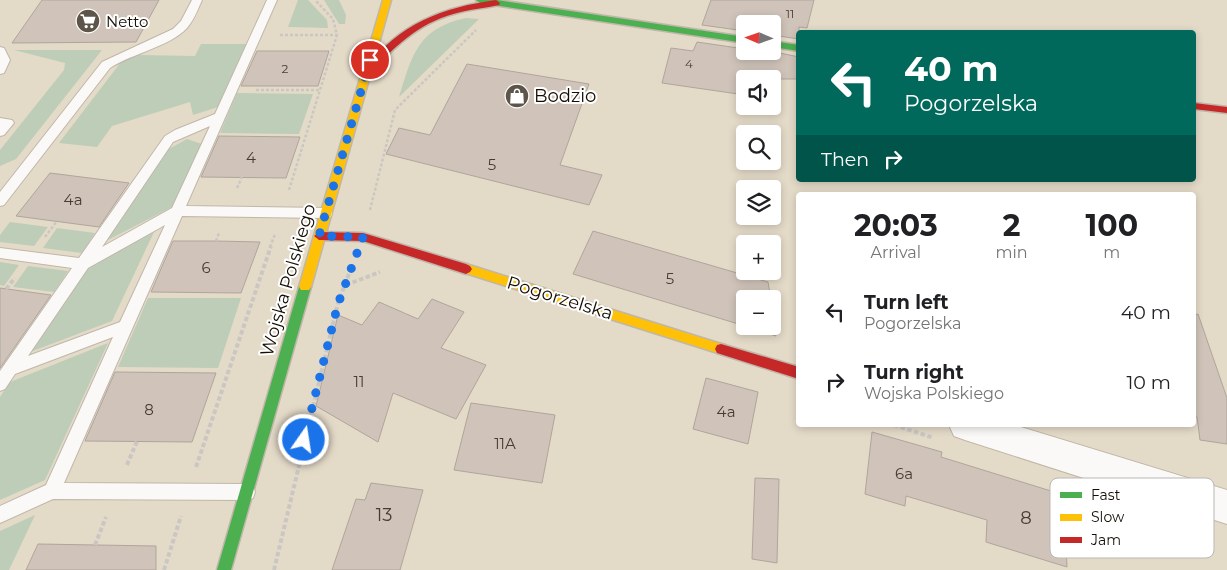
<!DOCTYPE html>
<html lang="en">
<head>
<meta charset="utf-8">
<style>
	:root { --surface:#fff; --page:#f6f6f6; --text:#202124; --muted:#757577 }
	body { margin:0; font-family:Montserrat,sans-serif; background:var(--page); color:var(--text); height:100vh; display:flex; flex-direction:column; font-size:19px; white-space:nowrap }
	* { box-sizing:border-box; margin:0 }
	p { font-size:16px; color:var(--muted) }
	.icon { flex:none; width:28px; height:28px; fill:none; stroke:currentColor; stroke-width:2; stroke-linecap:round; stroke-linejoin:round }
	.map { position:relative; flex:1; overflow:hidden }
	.details { position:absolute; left:796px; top:192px; width:400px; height:235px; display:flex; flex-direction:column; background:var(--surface); border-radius:5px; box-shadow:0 2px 8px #0003 }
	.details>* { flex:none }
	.banner { position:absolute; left:796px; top:30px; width:400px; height:152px; border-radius:5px; box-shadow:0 2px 8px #0003; background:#00695c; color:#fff; overflow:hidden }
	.needle { width:32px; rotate:272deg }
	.tools { position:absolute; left:736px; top:15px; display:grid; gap:10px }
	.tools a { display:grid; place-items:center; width:45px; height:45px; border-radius:5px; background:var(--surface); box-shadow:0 2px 8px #0003; font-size:25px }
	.pin { position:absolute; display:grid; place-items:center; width:42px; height:42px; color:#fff; margin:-21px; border:2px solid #fff; border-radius:50%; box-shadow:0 1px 5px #0007 }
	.me { position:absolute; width:55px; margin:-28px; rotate:13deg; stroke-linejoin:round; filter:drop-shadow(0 0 4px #0008) }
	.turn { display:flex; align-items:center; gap:18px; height:105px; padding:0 25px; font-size:22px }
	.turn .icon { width:65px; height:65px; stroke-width:2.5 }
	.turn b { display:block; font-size:35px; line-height:42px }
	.then { display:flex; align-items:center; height:48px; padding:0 25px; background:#0003; gap:10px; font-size:19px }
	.eta { display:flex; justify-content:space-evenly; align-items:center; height:85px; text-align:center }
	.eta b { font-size:30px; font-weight:700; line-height:35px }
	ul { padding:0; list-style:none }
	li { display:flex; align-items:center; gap:15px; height:70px; padding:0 25px }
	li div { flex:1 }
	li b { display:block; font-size:19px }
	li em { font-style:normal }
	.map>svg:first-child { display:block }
	.green { fill:#becdb8 }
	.building { fill:#d0c4ba; stroke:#b0a59b }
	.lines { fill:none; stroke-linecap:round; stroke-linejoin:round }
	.lane-casing { stroke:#bfb7a9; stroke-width:2 }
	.street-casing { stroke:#bfb7a9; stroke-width:2 }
	.fast-casing { stroke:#bfb7a9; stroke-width:3 }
	.slow-casing { stroke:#bfb7a9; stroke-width:3 }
	.jam-casing { stroke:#bfb7a9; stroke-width:3 }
	.path-far1 { stroke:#cac7c3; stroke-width:2.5; stroke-dasharray:3 2; stroke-linecap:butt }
	.path { stroke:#cac7c3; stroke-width:4; stroke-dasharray:4.5 2.5; stroke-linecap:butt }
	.lane { fill:#fbf9f7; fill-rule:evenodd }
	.street { fill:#fbf9f7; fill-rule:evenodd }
	.fast { fill:#4caf50; fill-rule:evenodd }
	.slow { fill:#ffc107; fill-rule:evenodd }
	.jam { fill:#c62828; fill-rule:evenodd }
	.route { stroke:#1a73e8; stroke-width:9; stroke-dasharray:0 16.2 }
	.labels { text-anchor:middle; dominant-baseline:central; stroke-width:4; stroke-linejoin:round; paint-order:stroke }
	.far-number-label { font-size:12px; fill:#453c32 }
	.far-poi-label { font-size:15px; fill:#150e04; stroke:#fff; text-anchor:start }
	.number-label { font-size:15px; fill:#453c32 }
	.poi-label { font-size:18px; fill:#150e04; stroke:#fff; text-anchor:start }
	.street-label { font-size:18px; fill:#150e04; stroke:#fff }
	.near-number-label { font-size:18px; fill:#453c32 }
	.key { fill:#fff; stroke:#b9b7b4; stroke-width:1 }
	.key-label { font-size:14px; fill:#150e04 }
</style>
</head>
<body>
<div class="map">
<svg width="1227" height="570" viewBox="0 0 1227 570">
	<rect width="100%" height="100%" fill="#e4dac8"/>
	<!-- green -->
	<g class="green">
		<polygon points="298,0 308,0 327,20 328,28 288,27"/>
		<polygon points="324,0 339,0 346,15 345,24 339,24"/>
		<path d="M466 18 479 19 399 97C412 55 418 28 466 18Z"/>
		<polygon points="201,44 247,44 218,107 193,115 190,102 112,126 97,147 59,143 121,62 138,55 195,56"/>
		<polygon points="14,50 102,50 16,159 0,166 0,150 64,70 65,63"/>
		<polygon points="237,93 313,94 299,134 220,133"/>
		<polygon points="187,139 202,144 174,206 106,241 167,150"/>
		<polygon points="10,222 48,227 34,246 0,242 0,235"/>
		<polygon points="57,228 95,233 82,253 43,248"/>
		<polygon points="154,232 112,321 30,352 86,269"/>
		<polygon points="0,262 19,265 4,286 0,285"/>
		<polygon points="28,266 68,271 54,292 13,287"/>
		<polygon points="148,298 241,298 218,368 118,367"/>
		<polygon points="108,343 45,480 0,500 0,397 10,382"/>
		<polygon points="35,515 9,570 0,570 0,531"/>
	</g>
	<!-- building -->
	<g class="building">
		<polygon points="42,0 159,0 136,42 12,43"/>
		<polygon points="711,0 814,0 807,28 799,27 799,39 772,35 772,24 745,24 745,31 702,25"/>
		<polygon points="697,42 745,49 745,51 770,51 799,57 799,79 745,79 745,95 662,83 671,48 693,51"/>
		<polygon points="257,51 329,51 318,86 241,86"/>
		<polygon points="467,64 589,84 560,165 602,175 589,205 386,154 399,128 430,135"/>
		<polygon points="219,136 300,137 286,178 201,177"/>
		<polygon points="50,173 129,183 99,227 16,216"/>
		<polygon points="593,231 768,282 771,299 745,299 745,326 573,274"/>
		<polygon points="173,241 216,241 260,242 241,293 151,292"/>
		<polygon points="0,288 51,295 0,368"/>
		<polygon points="432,299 464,312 441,348 486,365 456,419 393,393 378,442 316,406 338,315 362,325 379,302 418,319"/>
		<polygon points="772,311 776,336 745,326 772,326"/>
		<polygon points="1198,314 1227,398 1227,444 1200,440 1197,417 1194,417 1194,315"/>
		<polygon points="115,372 216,373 192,442 85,441"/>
		<polygon points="706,378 758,392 748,444 693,429"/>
		<polygon points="471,403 555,415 542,483 454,470"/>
		<polygon points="872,432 942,452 941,457 1064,495 1067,567 986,542 987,520 906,496 905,506 865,494"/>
		<polygon points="755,478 779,479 777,563 752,559"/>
		<polygon points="371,483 423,490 400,570 332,570 356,499 365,500"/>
		<polygon points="38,544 156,546 156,570 26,570"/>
	</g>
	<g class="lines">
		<!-- lane casing -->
		<g class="lane-casing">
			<g id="lane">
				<path d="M192 0H202C198 9 194 20 187 28 169 47 133 53 110 68L4 205 0 206V192L102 62 173 29 181 21Z"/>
				<path d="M267 0H277L186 206 326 208 331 209 332 213 331 217 326 218 182 216 64 483 247 484 253 486 255 492 253 498 247 500 53 499 0 523V506L46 485 113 337 15 374 5 389 0 391V371L72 268 0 258V248L79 258 165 136 175 130 215 114ZM210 126 172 208 102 247 173 142ZM165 225 120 322 28 356 88 268Z"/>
				<polygon points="0,47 4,48 10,60 4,73 0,74"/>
				<polygon points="0,118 12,120 14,123 4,135 0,136"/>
			</g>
		</g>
		<!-- street casing -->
		<g class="street-casing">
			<polygon id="street" points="949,425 1014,425 1227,490 1227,524 965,440 954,436"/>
		</g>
		<!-- fast casing -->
		<g class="fast-casing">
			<g id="fast">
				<polygon points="476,0 497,0 745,37 745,43 480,3"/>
				<polygon points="772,41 799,45 799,51 772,47"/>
				<polygon points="305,282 309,284 311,287 231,570 217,570 299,287 301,284"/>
			</g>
		</g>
		<!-- slow casing -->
		<g class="slow-casing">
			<g id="slow">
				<polygon points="383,0 391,0 311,287 309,290 301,290 299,287"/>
				<polygon points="466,264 721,344 725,345 727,349 725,353 721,354 462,272 460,269 462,266"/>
			</g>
		</g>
		<!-- jam casing -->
		<g class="jam-casing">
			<g id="jam">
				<path d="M496 0 500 3 499 5C486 8 473 9 461 12 424 20 397 43 373 71L370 72 366 69C397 24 444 7 496 0Z"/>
				<polygon points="1194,103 1227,107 1227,113 1194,109"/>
				<polygon points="319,232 363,233 466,264 470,266 472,269 470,272 466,274 363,241 319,240 314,236"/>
				<polygon points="721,344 799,367 799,379 717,353 715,349 717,345"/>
			</g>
		</g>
		<!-- path-far1 -->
		<g class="path-far1">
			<polyline points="280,35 337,35"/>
			<polyline points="256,90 321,90"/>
			<polyline points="237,188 242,177"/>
			<polyline points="289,190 337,35 333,19 315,0"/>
			<polyline points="370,210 395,110 476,30"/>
			<polyline points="45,237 57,221"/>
			<polyline points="216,241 219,233"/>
			<polyline points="270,247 275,234"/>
		</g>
		<!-- path -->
		<g class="path">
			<polyline points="346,285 380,272"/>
			<polyline points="6,289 15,278"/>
			<polyline points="894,425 934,438"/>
			<polyline points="127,465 137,441"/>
			<polyline points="196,467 271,246"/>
			<polyline points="95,545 106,517"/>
			<polyline points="164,570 181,516"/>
			<polyline points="274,570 338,303 352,266"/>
		</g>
		<!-- lane -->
		<use href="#lane" class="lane"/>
		<!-- street -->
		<use href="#street" class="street"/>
		<!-- fast -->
		<use href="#fast" class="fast"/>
		<!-- slow -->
		<use href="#slow" class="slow"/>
		<!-- jam -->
		<use href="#jam" class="jam"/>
	</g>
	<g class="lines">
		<!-- route -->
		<polyline class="route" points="304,440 338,304 363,237 319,236 370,60"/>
	</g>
	<!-- icons -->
	<defs>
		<g id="supermarket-disc" transform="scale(1.25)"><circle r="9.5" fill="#5d5549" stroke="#fff"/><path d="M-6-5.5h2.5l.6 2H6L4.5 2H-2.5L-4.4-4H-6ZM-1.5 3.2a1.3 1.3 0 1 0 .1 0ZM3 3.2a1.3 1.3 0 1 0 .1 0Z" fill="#fff"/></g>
		<g id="shop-disc" transform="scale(1.25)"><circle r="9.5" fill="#5d5549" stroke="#fff"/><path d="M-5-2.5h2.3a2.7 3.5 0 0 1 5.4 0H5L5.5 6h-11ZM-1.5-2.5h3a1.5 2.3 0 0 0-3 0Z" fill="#fff"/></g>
	</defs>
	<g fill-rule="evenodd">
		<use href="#supermarket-disc" x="88" y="21"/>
		<use href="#shop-disc" x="517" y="96"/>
	</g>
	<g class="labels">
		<!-- far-number labels -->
		<g class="far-number-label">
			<text x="790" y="13">11</text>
			<text x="689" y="63">4</text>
			<text x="285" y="68">2</text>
		</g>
		<!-- far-poi labels -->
		<g class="far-poi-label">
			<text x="106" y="21">Netto</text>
		</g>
		<!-- number labels -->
		<g class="number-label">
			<text x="251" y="157">4</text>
			<text x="492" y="164">5</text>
			<text x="73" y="199">4a</text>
			<text x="206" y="267">6</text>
			<text x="670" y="278">5</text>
			<text x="359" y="381">11</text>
			<text x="149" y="409">8</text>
			<text x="726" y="411">4a</text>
			<text x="505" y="443">11A</text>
			<text x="904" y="473">6a</text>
		</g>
		<!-- poi labels -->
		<g class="poi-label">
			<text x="534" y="96">Bodzio</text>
		</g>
		<!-- street labels -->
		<g class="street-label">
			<text transform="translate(288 280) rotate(-74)">Wojska Polskiego</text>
			<text transform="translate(560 298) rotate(17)">Pogorzelska</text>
		</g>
		<!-- near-number labels -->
		<g class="near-number-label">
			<text x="384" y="515">13</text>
			<text x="1026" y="518">8</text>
		</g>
	</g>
	<!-- legend -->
	<rect x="1050" y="478" width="164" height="80" rx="8" class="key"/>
	<rect x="1060" y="492" width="22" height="6" fill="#4caf50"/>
	<rect x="1060" y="514" width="22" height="7" fill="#ffc107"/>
	<rect x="1060" y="537" width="22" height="6" fill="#c62828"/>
	<g class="key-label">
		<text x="1091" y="500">Fast</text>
		<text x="1091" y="522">Slow</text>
		<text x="1091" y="545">Jam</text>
	</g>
</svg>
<div class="tools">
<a><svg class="needle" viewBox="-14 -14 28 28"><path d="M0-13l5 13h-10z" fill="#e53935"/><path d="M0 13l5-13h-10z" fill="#757577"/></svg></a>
<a><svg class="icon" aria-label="sound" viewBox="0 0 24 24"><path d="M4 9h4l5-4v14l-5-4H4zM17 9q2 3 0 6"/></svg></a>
<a><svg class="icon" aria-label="search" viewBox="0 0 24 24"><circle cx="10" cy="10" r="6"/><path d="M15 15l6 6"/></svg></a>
<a><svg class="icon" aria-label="layers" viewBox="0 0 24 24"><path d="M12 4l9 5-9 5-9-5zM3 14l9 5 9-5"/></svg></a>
<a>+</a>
<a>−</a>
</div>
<div class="pin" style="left:370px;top:60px;background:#d93025"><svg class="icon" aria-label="arrive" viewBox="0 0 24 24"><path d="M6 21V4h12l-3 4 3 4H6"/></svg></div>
<svg class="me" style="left:304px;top:440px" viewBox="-20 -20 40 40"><circle r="17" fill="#1a73e8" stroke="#fff" stroke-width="3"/><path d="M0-11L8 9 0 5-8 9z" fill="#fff"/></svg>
<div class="banner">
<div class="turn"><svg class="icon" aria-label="left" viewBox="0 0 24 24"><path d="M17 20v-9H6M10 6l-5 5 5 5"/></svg><div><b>40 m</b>Pogorzelska</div></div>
<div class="then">Then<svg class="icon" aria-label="right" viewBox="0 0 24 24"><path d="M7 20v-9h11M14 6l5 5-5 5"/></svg></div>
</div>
<section class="details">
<div class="eta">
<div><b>20:03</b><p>Arrival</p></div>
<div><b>2</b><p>min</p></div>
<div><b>100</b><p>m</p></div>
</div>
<ul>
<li><svg class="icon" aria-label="left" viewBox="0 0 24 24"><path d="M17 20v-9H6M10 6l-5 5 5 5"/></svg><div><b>Turn left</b><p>Pogorzelska</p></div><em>40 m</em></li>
<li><svg class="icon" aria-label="right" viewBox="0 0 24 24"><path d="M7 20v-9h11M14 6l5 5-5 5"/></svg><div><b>Turn right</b><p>Wojska Polskiego</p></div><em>10 m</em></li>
</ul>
</section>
</div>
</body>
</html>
